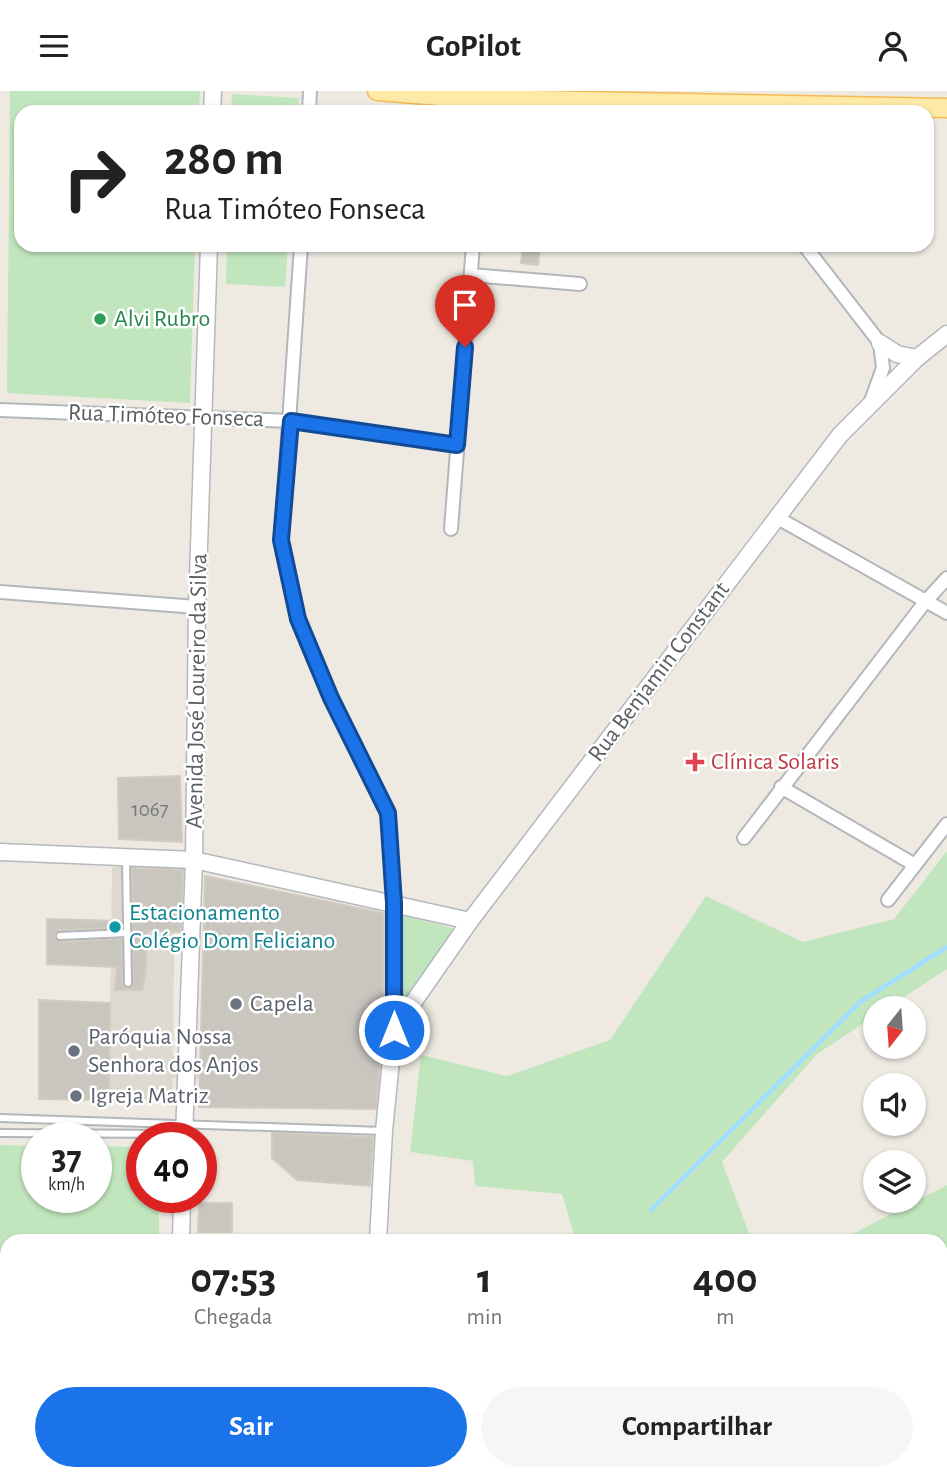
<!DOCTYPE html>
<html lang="pt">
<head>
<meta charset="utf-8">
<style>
	:root { --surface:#fff; --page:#f6f6f6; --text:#222; --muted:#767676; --accent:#1a73e8 }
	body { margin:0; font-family:"Alegreya Sans",sans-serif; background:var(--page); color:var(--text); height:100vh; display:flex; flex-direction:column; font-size:26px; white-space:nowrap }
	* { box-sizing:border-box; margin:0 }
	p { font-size:23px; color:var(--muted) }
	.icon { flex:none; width:38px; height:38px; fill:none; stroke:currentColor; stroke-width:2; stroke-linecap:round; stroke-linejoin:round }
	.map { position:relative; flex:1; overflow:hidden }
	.drawer { position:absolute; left:0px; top:1143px; width:948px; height:247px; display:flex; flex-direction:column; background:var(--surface); border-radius:21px 21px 0 0; box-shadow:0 2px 5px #0004 }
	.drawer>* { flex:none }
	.hud { position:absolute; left:14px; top:14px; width:920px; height:147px; border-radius:21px; box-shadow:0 2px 5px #0004; background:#fff; color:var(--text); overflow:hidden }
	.needle { width:46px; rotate:197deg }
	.fabs { position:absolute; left:863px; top:905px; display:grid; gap:14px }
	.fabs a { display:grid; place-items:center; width:63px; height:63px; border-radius:50%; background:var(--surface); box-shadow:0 2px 5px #0004; font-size:35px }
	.speed { position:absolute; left:21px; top:1031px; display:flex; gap:14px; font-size:35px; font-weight:700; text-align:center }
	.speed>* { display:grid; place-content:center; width:91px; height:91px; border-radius:50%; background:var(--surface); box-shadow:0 2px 5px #0004; line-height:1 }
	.speed small { font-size:18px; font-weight:400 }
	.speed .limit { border:10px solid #d22; background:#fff; color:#111 }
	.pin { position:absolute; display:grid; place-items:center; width:60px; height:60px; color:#fff; margin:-72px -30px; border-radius:50% 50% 50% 0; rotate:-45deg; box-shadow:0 0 7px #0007 }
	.pin .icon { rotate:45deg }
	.me { position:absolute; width:77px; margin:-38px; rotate:0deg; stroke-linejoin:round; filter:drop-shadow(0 0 5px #0008) }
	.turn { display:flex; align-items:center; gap:24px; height:147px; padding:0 35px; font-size:32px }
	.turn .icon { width:91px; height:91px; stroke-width:2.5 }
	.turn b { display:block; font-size:49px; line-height:60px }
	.eta { display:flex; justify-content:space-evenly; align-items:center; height:119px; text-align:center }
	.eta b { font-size:42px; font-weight:700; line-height:49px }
	.button { display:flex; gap:14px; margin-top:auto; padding:14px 35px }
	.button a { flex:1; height:80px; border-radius:42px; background:var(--accent); color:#fff; font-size:28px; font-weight:700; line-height:80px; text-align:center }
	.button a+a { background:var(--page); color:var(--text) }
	header { display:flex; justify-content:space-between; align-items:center; height:91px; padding:0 35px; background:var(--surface); font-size:32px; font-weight:700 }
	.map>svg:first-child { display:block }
	.education { fill:#ded9d0 }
	.green { fill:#c1e6bd }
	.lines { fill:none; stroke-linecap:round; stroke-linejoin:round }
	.stream { stroke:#a1deff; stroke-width:4.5 }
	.building { fill:#c9c5bf; stroke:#d3cbc0; stroke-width:2 }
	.lane-casing { stroke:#b3b6ba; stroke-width:10 }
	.street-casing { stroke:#b3b6ba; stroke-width:16 }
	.secondary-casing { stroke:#b4b8bd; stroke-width:19 }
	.primary-casing { stroke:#f5ba54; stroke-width:21 }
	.path { stroke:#96c8a0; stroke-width:2.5; stroke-dasharray:7 3.5; stroke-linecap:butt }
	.lane { stroke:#fff; stroke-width:6 }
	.street { stroke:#fff; stroke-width:12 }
	.secondary { stroke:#fff; stroke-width:16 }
	.primary { stroke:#ffe9a6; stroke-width:18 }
	.route-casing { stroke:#114b97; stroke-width:18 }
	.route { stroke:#1a73e8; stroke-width:12 }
	.leisure-dot { fill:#2e9e5b; stroke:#fff; stroke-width:2.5 }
	.health-dot { fill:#e0444e; stroke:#fff; stroke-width:2.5 }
	.culture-dot { fill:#0f9aa8; stroke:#fff; stroke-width:2.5 }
	.worship-dot { fill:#6b7280; stroke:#fff; stroke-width:2.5 }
	.labels { text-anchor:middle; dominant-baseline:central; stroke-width:5; stroke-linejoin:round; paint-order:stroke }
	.number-label { font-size:21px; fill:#76787a }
	.leisure-label { font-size:24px; fill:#27864d; stroke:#fff; text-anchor:start }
	.street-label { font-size:24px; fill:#5a5f63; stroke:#fff }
	.health-label { font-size:24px; fill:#be3a42; stroke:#fff; text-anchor:start }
	.culture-label { font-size:24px; fill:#0d838f; stroke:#fff; text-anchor:start }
	.worship-label { font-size:24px; fill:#5b616d; stroke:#fff; text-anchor:start }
</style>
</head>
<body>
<header><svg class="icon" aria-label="menu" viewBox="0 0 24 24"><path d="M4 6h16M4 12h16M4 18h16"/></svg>GoPilot<svg class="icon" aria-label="person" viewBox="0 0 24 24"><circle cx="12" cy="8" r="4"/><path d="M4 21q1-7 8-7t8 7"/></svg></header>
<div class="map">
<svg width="947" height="1389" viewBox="0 0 947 1389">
	<rect width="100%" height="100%" fill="#eeeae2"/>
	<!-- education -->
	<polygon class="education" points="112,776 175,776 173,965 201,967 200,988 173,987 172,1010 109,1009"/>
	<!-- green -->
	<g class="green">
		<polygon points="10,0 200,0 199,21 21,21 21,154 195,154 190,312 7,302"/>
		<polygon points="232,3 299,7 298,21 231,21"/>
		<polygon points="227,154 288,154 285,196 226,193"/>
		<polygon points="947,760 947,878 887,917 875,917 875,925 817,963 722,1071 752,1150 576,1150 562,1103 475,1095 473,1070 410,1061 421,964 507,985 610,949 706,805 803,851 894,828"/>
		<polygon points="400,824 456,838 400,919"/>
		<polygon points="0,1054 37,1055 37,1106 96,1106 96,1055 142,1056 142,1106 159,1106 159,1150 7,1150 7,1190 0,1190"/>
		<polygon points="947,1094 947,1389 876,1389 866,1383 942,1382 942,1150 839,1150"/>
		<polygon points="0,1222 7,1223 7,1377 0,1377"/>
	</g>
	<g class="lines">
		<!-- stream -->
		<polyline class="stream" points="651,1119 860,911 947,856"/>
	</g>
	<!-- building -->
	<g class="building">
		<polygon points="523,154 540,154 538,174 521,172"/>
		<polygon points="180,685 182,751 119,748 118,687"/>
		<polygon points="132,777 183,779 181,841 148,840 145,885 142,899 115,899 117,876 47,873 47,828 121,830 121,837 60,839 55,842 54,846 60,851 122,848 122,893 126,897 133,895"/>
		<polygon points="205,785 383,822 383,938 376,1018 199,1016"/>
		<polygon points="39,909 110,912 109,1009 39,1008"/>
		<polygon points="272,1042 373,1046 370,1095 297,1089 272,1067"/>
		<polygon points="199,1112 232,1112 232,1141 198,1141"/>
	</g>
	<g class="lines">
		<!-- lane casing -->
		<g class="lane-casing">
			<g id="lane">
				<polyline points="126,768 128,892"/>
				<polyline points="60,845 127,842"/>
				<polyline points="0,1027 383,1040"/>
				<polyline points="0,1042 182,1043"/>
			</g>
		</g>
		<!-- street casing -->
		<g class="street-casing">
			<g id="street">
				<polyline points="309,21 310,0"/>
				<polyline points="301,154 281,449 298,528 331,607 388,722 394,812"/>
				<polyline points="804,154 880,252 883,277 871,310"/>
				<polyline points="471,184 580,193"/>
				<polyline points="0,319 291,330 457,354"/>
				<polyline points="776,426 947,522"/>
				<polyline points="451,438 473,154"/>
				<polyline points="0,501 197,516"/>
				<polyline points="781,696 915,774"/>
				<polyline points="744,747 925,511 947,487"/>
				<polyline points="888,809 947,733"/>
				<polyline points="643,1382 644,1389"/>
			</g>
		</g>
		<!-- secondary casing -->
		<g class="secondary-casing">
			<g id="secondary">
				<polyline points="212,21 213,0"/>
				<polyline points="880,252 897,263 917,267"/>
				<polyline points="0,761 194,769 470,830"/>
				<polyline points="394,939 470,830 840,344 917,267 947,243"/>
				<polyline points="184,1046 194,769 197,516 209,154"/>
				<polyline points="181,1150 182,1106"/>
				<polyline points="378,1150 384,1040 394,939 394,812"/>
				<polyline points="172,1389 172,1382"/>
				<polyline points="359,1389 360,1382"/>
			</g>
		</g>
		<!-- primary casing -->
		<g class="primary-casing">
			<polyline id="primary" points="377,0 479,8 947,17"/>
		</g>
		<!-- path -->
		<polyline class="path" points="0,1206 7,1206"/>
		<!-- lane -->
		<use href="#lane" class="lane"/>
		<!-- street -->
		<use href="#street" class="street"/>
		<!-- secondary -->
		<use href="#secondary" class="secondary"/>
		<!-- primary -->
		<use href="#primary" class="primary"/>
	</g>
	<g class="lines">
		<!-- route casing -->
		<g class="route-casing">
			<polyline id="route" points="394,939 394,812 388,722 331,607 298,528 281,449 291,330 457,354 465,256"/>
		</g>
		<!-- route -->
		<use href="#route" class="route"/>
	</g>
	<!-- markers -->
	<circle class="leisure-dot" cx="100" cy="228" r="7"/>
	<path class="health-dot" d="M691.5 660.5h7v7h7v7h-7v7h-7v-7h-7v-7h7z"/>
	<circle class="culture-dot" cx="115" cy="836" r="7"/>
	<g class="worship-dot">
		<circle cx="236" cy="913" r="7"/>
		<circle cx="74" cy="960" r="7"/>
		<circle cx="76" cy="1005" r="7"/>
	</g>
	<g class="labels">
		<!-- number labels -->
		<g class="number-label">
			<text x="150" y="718">1067</text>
		</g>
		<!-- leisure labels -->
		<g class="leisure-label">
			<text x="114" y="228">Alvi Rubro</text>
		</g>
		<!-- street labels -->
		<g class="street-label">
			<text transform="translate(166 325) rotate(2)">Rua Timóteo Fonseca</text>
			<text transform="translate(659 581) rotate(-53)">Rua Benjamin Constant</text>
			<text transform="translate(197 600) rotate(-89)">Avenida José Loureiro da Silva</text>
		</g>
		<!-- health labels -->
		<g class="health-label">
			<text x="711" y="671">Clínica Solaris</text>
		</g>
		<!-- culture labels -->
		<g class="culture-label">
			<text x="129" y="822">Estacionamento<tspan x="129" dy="28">Colégio Dom Feliciano</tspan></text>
		</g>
		<!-- worship labels -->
		<g class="worship-label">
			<text x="250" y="913">Capela</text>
			<text x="88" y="946">Paróquia Nossa<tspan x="88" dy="28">Senhora dos Anjos</tspan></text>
			<text x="90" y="1005">Igreja Matriz</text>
		</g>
	</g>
</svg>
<div class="fabs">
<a><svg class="needle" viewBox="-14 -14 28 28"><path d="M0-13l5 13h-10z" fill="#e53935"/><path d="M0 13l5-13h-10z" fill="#767676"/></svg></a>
<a><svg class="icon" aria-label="sound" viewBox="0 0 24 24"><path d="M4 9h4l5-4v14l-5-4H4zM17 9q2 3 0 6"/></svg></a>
<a><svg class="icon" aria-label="layers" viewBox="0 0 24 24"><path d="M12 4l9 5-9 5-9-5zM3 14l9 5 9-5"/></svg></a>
</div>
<div class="speed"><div>37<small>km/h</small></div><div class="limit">40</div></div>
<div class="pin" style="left:465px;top:256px;background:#d93025"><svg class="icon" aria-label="arrive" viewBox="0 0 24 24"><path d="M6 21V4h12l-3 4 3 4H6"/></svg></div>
<svg class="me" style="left:394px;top:939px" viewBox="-20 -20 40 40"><circle r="17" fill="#1a73e8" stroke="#fff" stroke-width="3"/><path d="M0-11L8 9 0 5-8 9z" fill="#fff"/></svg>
<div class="hud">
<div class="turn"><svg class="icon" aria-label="right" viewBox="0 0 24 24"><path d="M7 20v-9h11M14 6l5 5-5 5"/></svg><div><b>280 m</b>Rua Timóteo Fonseca</div></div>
</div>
<section class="drawer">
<div class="eta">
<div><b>07:53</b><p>Chegada</p></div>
<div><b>1</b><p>min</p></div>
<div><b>400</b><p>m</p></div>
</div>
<div class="button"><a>Sair</a><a>Compartilhar</a></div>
</section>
</div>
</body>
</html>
